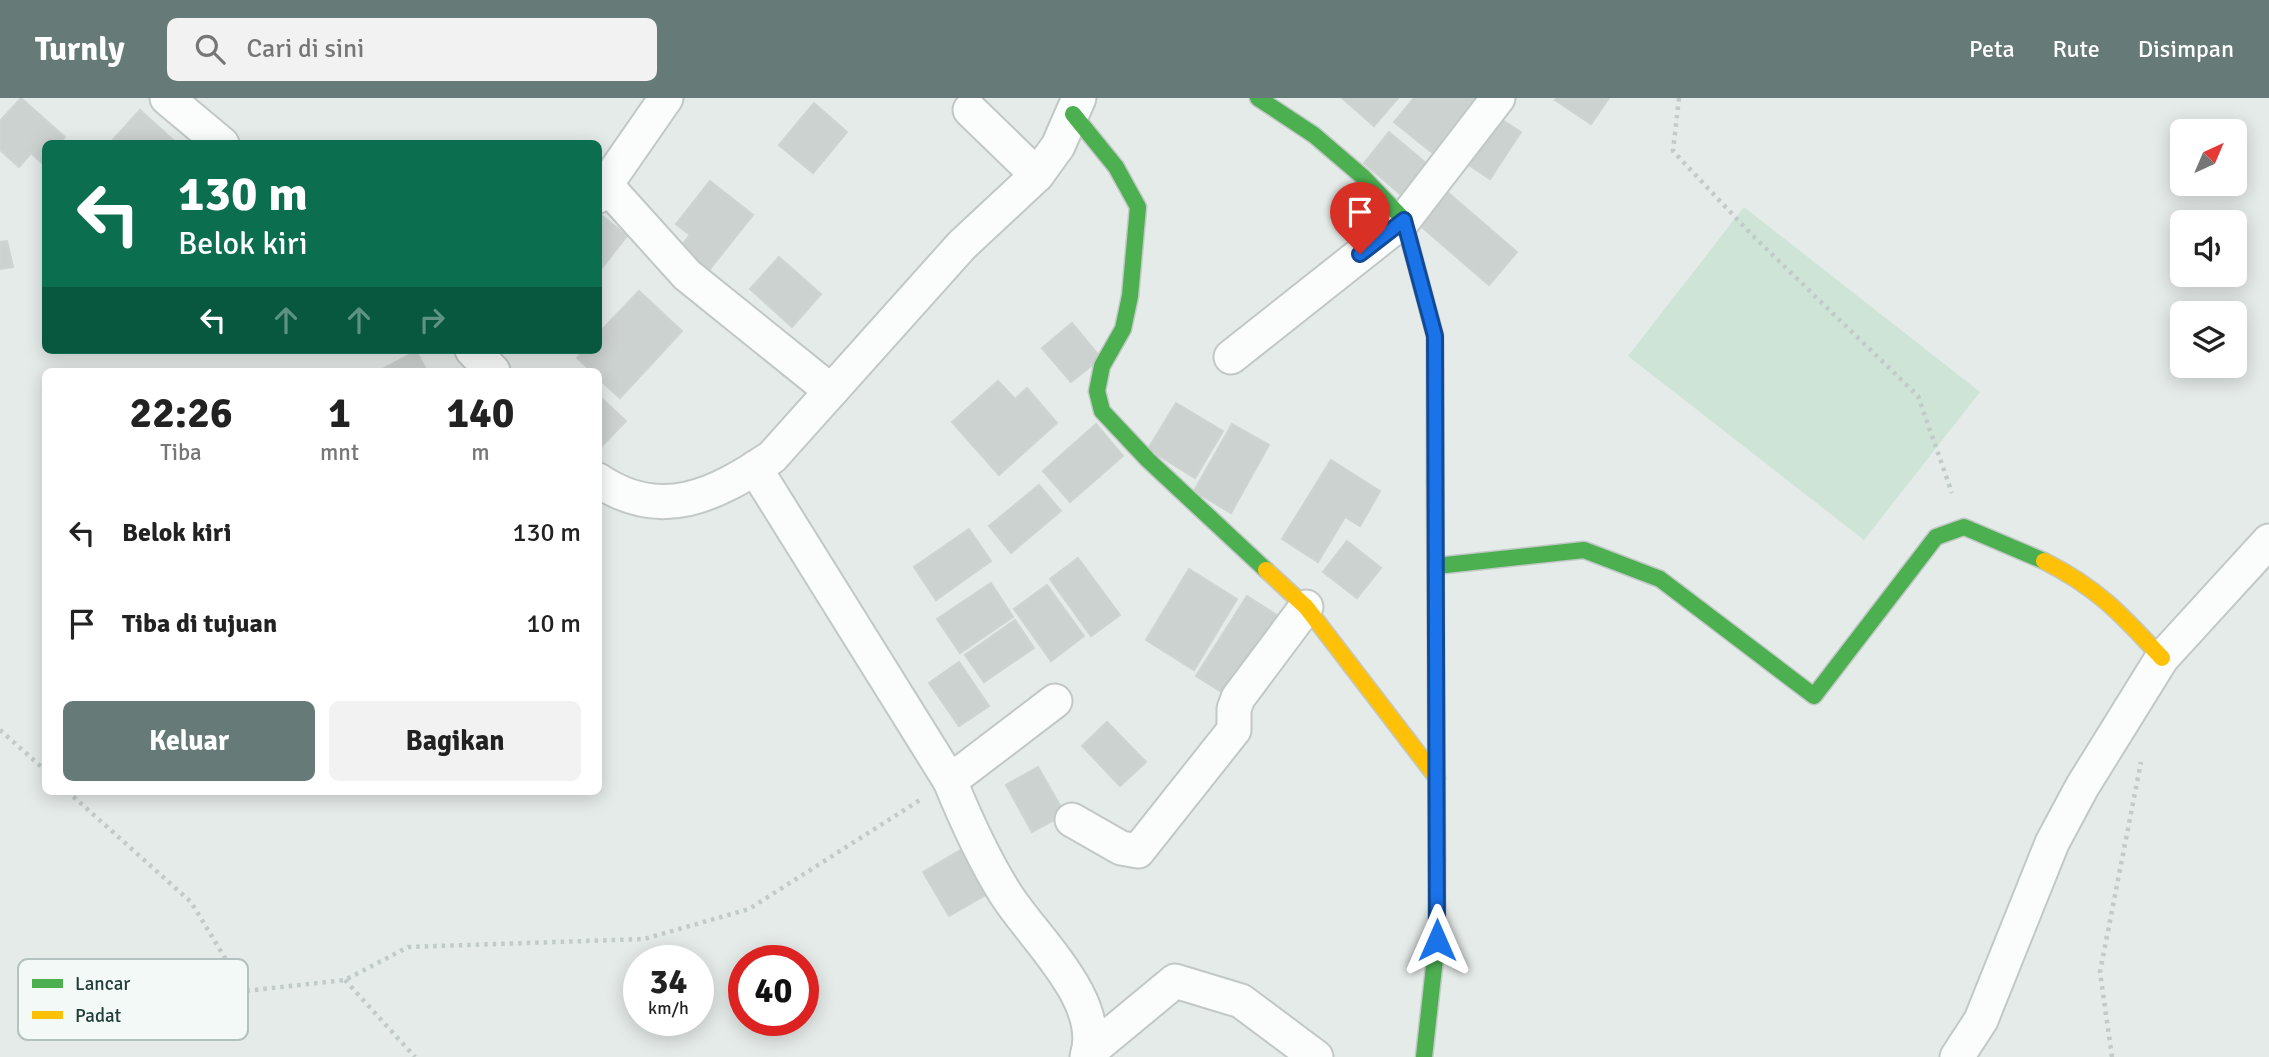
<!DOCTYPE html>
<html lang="id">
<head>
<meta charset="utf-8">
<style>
	:root { --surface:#fff; --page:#f2f2f2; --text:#222; --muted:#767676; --accent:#667b77 }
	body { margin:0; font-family:Signika,sans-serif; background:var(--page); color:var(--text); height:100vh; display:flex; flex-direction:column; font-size:26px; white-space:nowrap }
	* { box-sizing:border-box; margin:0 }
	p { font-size:23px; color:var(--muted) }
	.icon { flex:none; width:38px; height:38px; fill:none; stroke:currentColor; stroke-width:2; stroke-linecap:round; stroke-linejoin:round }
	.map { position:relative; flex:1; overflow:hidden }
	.side { position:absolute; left:42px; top:270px; width:560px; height:427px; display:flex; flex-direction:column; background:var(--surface); border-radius:10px; box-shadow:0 4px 18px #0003 }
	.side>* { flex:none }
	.hud { position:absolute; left:42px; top:42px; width:560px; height:214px; border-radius:10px; box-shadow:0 4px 18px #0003; background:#0b6e4f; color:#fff; overflow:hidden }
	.needle { width:46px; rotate:44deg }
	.buttons { position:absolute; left:2170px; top:21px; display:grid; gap:14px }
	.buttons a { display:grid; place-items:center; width:77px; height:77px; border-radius:10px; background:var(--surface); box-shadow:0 4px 18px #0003; font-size:35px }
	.speed { position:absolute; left:623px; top:847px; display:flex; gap:14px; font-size:35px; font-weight:700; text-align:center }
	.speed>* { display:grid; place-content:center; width:91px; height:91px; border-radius:50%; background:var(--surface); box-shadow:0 4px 18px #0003; line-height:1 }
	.speed small { font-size:18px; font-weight:400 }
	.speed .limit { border:10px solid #d22; background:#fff; color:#111 }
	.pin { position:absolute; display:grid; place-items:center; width:60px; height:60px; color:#fff; margin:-72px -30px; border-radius:50% 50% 50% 0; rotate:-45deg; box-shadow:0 0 7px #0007 }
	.pin .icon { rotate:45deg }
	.me { position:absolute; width:77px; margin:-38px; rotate:0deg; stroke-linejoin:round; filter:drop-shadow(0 0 5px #0008) }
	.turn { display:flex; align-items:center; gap:24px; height:147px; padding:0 21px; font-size:32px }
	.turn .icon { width:91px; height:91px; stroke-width:2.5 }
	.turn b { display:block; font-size:49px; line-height:60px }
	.lanes { display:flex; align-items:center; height:66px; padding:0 21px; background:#0003; justify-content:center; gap:35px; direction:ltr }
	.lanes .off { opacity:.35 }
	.eta { display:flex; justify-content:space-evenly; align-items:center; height:119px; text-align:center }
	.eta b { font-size:42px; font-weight:700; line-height:49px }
	.primary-button { display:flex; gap:14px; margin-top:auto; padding:14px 21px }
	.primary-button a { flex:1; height:80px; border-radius:10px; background:var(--accent); color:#fff; font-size:28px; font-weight:700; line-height:80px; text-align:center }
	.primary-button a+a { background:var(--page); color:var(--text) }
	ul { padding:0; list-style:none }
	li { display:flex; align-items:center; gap:21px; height:91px; padding:0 21px }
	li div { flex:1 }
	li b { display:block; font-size:26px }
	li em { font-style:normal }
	header { display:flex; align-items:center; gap:42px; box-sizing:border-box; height:98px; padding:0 35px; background:var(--accent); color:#fff }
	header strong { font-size:33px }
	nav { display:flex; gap:38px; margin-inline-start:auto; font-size:24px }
	.search { width:490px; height:63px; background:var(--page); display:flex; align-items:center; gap:18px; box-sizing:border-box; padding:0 24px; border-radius:10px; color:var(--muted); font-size:26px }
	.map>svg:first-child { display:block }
	.green { fill:#cee4d7 }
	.building { fill:#ccd2d0; stroke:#ced4d2; stroke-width:2 }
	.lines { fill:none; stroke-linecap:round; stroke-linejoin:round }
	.street-casing { stroke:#c2c8c6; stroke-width:37 }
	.fast-casing { stroke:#c1c8c6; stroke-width:19 }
	.slow-casing { stroke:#c1c8c6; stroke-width:19 }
	.path { stroke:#c1cbc9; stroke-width:4.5; stroke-dasharray:3.5 5; stroke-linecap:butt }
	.street { stroke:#fbfcfc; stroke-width:33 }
	.fast { stroke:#4caf50; stroke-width:16 }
	.slow { stroke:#ffc107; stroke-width:16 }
	.route-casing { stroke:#114b97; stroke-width:18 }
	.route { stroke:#1a73e8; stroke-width:12 }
	.key { fill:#f3f9f7; stroke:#b4c1be; stroke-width:2 }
	.key-label { font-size:19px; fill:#223e3a }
</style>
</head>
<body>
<header>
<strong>Turnly</strong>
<div class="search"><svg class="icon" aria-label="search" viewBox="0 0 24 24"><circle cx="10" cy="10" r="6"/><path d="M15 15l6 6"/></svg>Cari di sini</div>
<nav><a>Peta</a><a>Rute</a><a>Disimpan</a></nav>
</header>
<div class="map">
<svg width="2269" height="959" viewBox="0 0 2269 959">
	<rect width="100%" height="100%" fill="#e5ebe9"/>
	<!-- green -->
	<polygon class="green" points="1744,109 1980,294 1864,442 1628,258"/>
	<!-- building -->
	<g class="building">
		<polygon points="21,0 65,39 59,46 46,46 46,61 42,65 31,55 19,69 0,52 0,23"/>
		<polygon points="1342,0 1398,0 1374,28"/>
		<polygon points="1414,0 1472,0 1481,7 1439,60 1394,24"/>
		<polygon points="1557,0 1609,0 1591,26 1555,2"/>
		<polygon points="814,5 847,34 813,75 779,47"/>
		<polygon points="140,12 173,42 170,46 109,46"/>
		<polygon points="1493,16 1521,34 1490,81 1463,63"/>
		<polygon points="1389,34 1432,70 1406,101 1364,65"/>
		<polygon points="710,83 753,117 706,176 677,153 690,137 676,126"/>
		<polygon points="1445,92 1517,154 1489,187 1417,125"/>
		<polygon points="600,116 627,138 598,175 598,118"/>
		<polygon points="7,143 13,169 0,171 0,144"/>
		<polygon points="779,159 821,196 792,229 750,191"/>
		<polygon points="639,193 682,233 620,300 598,280 598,273 591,273 577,260 584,252 598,252 598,236"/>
		<polygon points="1072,225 1101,260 1071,284 1042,250"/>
		<polygon points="416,253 427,273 379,273"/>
		<polygon points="998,283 1015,301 1027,290 1057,325 999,377 952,324"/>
		<polygon points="598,297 626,323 599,351 598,350"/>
		<polygon points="1176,305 1223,333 1195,380 1148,351"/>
		<polygon points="1096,326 1123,358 1070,404 1043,373"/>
		<polygon points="1232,326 1269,347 1231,415 1194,393"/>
		<polygon points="1331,362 1380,393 1360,428 1345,419 1318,464 1282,441"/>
		<polygon points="1039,387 1061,413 1011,455 989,428"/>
		<polygon points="969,431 991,463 936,502 914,469"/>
		<polygon points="1347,443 1381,470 1357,500 1323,474"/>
		<polygon points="1078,460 1120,517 1091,538 1050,481"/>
		<polygon points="1189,471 1237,501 1194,572 1146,542"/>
		<polygon points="991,485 1013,519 960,555 937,521"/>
		<polygon points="1047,487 1084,538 1051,563 1014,511"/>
		<polygon points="1247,498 1286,523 1234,602 1196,578"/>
		<polygon points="1015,522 1034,550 984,584 965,557"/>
		<polygon points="959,564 989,608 959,628 929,585"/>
		<polygon points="1107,624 1146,664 1120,688 1082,648"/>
		<polygon points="1038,669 1065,716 1032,734 1006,687"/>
		<polygon points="971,746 996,791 949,818 923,774"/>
	</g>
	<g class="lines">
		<!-- street casing -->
		<g class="street-casing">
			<g id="street">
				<polyline points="167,0 222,46"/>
				<polyline points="970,12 1037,77"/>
				<polyline points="605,86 687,177 831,293"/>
				<polyline points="598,98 666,0"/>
				<polyline points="472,252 493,273"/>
				<polyline points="1231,259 1404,122 1498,0"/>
				<path d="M755 370 950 683C966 722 983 760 1005 795 1033 840 1105 902 1087 959"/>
				<path d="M598 382C661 425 716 397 772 359L962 147 1037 77 1058 48 1079 0"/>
				<polyline points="950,683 1055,603"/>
				<polyline points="1072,722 1121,750 1138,753 1234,632 1234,611 1238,600 1306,509"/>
				<polyline points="1088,955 1175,883 1241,903 1316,959"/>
				<polyline points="1957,959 1981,922 2052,745 2082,689 2162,560 2269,443"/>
			</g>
		</g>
		<!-- fast casing -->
		<g class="fast-casing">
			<g id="fast">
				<polyline points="1258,0 1314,37 1363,79 1404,122 1435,238 1435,383"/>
				<polyline points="1073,16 1116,69 1138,109 1130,198 1123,231 1102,268 1097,293 1102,313 1148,362 1266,472"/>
				<polyline points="1436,468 1584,452 1660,481 1814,598 1936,439 1964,429 2044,463"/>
				<polyline points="1424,959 1437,842 1437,761"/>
			</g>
		</g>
		<!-- slow casing -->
		<g class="slow-casing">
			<g id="slow">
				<polyline points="1435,383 1437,761"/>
				<path d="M2044 463C2098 490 2122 517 2162 560"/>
				<polyline points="1266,472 1306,509 1437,680"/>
			</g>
		</g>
		<!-- path -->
		<g class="path">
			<polyline points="1679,0 1673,53 1751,136 1918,298 1952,395"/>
			<polyline points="0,632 46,673"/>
			<polyline points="67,693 191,804 245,893 345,882 408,849 644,841 749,811 920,702"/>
			<polyline points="345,882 415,959"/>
			<polyline points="2112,959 2100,874 2141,664"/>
		</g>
		<!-- street -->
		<use href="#street" class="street"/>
		<!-- fast -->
		<use href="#fast" class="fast"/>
		<!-- slow -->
		<use href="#slow" class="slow"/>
	</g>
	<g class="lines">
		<!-- route casing -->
		<g class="route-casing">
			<polyline id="route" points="1360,156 1404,122 1435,238 1437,842"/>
		</g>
		<!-- route -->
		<use href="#route" class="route"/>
	</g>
	<!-- legend -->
	<rect x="18" y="861" width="230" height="81" rx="10" class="key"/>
	<rect x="32" y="881" width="31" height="9" fill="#4caf50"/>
	<rect x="32" y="913" width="31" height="8" fill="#ffc107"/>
	<g class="key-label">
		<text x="75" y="892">Lancar</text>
		<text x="75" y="924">Padat</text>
	</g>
</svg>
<div class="buttons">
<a><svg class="needle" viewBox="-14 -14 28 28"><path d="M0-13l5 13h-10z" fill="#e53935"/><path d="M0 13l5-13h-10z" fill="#767676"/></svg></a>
<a><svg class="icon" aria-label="sound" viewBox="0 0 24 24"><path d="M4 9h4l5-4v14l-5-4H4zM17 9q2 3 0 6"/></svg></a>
<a><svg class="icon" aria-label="layers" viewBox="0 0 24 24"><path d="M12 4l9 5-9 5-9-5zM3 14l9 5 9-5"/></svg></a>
</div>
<div class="speed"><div>34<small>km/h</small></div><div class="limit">40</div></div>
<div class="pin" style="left:1360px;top:156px;background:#d93025"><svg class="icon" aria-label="arrive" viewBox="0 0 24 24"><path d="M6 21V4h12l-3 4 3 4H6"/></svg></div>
<svg class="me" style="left:1437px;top:842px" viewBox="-20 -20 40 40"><path d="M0-17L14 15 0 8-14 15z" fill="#1a73e8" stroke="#fff" stroke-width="4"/></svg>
<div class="hud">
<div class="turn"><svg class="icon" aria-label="left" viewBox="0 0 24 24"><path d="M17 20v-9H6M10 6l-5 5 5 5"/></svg><div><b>130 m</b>Belok kiri</div></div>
<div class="lanes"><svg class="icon" aria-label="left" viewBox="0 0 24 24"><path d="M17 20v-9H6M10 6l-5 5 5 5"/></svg><svg class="icon off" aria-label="ahead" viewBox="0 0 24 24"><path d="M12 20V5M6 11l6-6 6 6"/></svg><svg class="icon off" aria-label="ahead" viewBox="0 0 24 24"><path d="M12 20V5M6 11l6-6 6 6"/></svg><svg class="icon off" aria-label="right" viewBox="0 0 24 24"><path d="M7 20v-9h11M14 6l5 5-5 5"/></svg></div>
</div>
<section class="side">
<div class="eta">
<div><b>22:26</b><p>Tiba</p></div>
<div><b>1</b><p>mnt</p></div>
<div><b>140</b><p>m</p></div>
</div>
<ul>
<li><svg class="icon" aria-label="left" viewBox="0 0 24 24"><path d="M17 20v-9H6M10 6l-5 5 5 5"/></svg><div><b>Belok kiri</b></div><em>130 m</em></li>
<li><svg class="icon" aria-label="arrive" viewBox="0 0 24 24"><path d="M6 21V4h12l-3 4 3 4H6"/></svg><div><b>Tiba di tujuan</b></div><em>10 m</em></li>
</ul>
<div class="primary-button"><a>Keluar</a><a>Bagikan</a></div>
</section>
</div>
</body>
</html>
